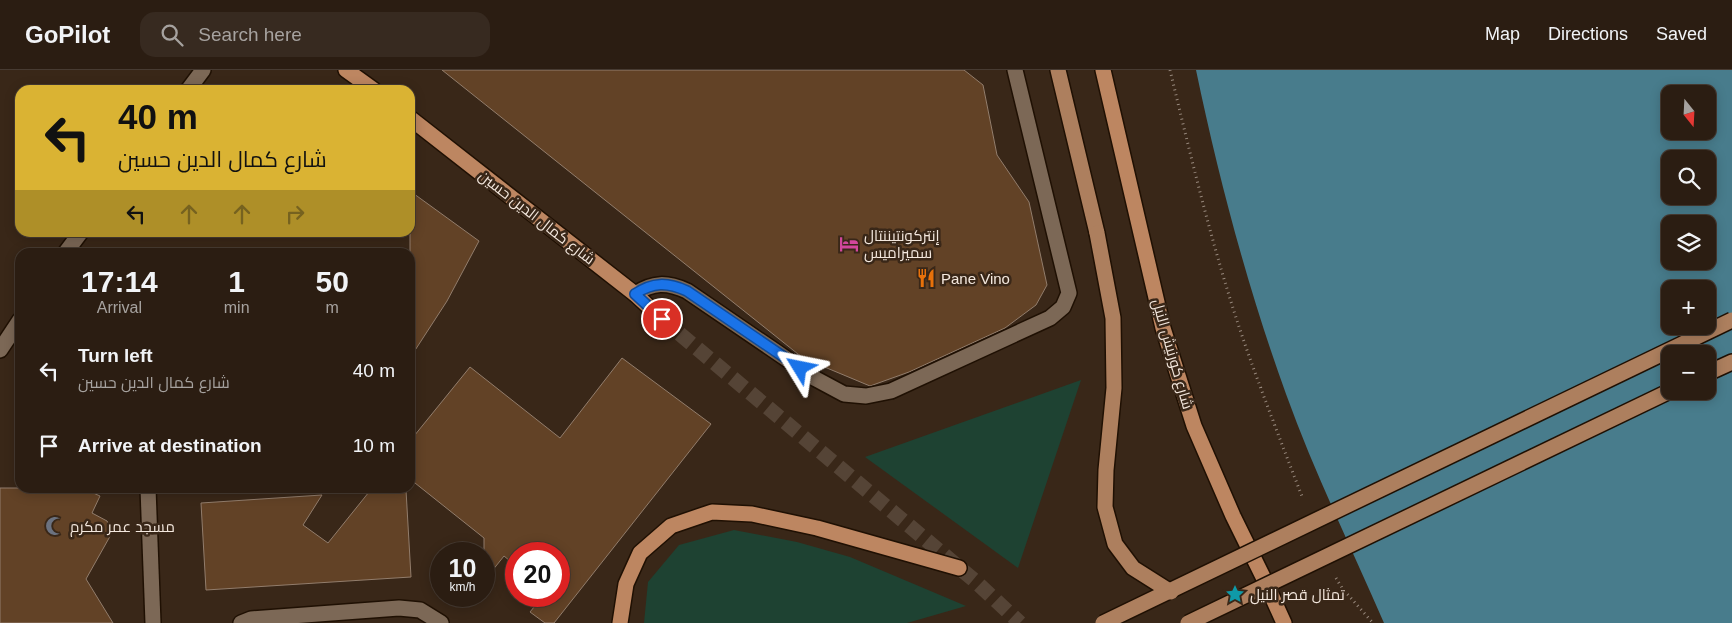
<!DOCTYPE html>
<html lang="en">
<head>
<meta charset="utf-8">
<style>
	:root { --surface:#2b1d12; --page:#372a20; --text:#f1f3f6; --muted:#a6a29f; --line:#473b32 }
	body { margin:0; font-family:Helvetica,Cairo,sans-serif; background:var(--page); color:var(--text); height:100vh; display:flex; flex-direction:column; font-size:19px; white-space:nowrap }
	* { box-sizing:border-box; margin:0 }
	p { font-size:16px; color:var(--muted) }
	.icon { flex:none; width:28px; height:28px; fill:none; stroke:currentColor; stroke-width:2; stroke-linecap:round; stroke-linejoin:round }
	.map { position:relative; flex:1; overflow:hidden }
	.panel { position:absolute; left:15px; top:178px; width:400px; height:245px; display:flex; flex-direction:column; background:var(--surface); border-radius:15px; box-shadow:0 2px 12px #0003,0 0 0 1px var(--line) }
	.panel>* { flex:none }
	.top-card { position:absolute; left:15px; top:15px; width:400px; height:152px; border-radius:15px; box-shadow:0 2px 12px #0003,0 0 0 1px var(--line); background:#dab333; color:#111; overflow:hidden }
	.needle { width:32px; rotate:162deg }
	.fabs { position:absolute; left:1661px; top:15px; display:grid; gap:10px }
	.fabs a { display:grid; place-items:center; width:55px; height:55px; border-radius:10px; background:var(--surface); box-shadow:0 2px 12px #0003,0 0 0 1px var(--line); font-size:25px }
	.speed { position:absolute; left:430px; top:472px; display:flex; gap:10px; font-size:25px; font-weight:700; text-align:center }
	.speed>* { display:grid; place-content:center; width:65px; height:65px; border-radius:50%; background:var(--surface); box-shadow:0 2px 12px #0003,0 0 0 1px var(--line); line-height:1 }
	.speed small { font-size:12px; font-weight:400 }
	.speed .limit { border:8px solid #d22; background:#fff; color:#111 }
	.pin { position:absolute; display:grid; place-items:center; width:42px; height:42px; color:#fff; margin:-21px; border:2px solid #fff; border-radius:50%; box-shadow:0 1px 5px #0007 }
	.me { position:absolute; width:55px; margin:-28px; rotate:305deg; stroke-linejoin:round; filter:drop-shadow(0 0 4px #0008) }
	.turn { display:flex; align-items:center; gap:18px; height:105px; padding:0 20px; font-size:22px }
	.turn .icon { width:65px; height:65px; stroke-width:2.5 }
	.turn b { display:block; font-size:35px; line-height:42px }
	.lanes { display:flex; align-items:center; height:48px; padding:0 20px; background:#0003; justify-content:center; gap:25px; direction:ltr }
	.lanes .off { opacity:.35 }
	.eta { display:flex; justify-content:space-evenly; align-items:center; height:85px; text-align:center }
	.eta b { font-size:30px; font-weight:700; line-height:35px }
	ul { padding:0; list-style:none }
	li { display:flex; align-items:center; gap:15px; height:75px; padding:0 20px }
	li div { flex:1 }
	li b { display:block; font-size:19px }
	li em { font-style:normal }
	header { display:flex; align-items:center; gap:30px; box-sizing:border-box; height:70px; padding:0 25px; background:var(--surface); border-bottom:1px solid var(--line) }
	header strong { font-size:24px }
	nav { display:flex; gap:28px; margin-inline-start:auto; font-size:18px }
	.search { width:350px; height:45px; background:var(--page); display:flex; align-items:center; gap:12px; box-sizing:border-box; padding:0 18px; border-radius:15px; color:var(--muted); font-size:19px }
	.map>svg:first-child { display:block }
	.green { fill:#1e4232 }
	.water { fill:#487c8c; fill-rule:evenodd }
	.building { fill:#624226; stroke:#927d6c }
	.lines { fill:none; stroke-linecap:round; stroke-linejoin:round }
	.trunk-tunnel { stroke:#554436; stroke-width:15; stroke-dasharray:15 8; stroke-linecap:butt }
	.service-casing { stroke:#1f1003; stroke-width:18 }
	.minor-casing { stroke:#1f1003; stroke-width:18 }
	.tertiary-casing { stroke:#1f1003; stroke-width:18 }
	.primary-casing { stroke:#1f1003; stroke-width:18 }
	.trunk-casing { stroke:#1f1003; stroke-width:18 }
	.path { stroke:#98897d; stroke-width:3; stroke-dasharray:1 4; stroke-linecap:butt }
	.service { stroke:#7c6856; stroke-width:15 }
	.minor { stroke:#7c6856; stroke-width:15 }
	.tertiary { stroke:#7c6856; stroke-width:15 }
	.primary { stroke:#ad7f5e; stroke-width:15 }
	.trunk { stroke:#bd8661; stroke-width:15 }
	.primary-bridge-casing { stroke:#1f1003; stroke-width:18; stroke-linecap:butt }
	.primary-bridge { stroke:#ad7f5e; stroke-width:15 }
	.route-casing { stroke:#114b97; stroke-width:12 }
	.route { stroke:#1a73e8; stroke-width:9 }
	.labels { text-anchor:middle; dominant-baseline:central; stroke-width:5; stroke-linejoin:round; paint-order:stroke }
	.street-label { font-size:15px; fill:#f4e8de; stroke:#392718 }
	.poi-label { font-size:15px; fill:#f4e8de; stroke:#392718; text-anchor:start }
</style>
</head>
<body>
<header>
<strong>GoPilot</strong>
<div class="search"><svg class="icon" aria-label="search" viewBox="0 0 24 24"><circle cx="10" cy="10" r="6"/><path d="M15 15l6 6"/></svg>Search here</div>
<nav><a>Map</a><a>Directions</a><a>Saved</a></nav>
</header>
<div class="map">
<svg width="1732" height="553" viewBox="0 0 1732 553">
	<rect width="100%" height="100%" fill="#392718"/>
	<!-- green -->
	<g class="green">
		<polygon points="1081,310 1018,498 865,387"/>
		<polygon points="734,460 797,472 850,487 966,536 907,553 644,553 648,512 679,475"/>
	</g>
	<!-- water -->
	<path class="water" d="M1196 0H1732V553H1384C1351 477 1314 402 1286 324 1248 219 1219 110 1196 0ZM1670 24H1708V61H1670ZM1670 89H1708V126H1670ZM1670 154H1708V191H1670ZM1670 219H1708V256H1670ZM1670 284H1708V321H1670Z"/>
	<!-- building -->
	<g class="building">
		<polygon points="442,0 964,0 983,15 997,85 1029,132 1047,215 1036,235 1005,258 909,302 870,316 803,288"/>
		<polygon points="410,121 479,171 447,231 410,288"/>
		<polygon points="622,288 711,354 554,553 545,553 530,542 543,526 559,526 559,484 516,484 516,496 504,486 484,511 484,468 410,409 410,371 470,297 560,368"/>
		<polygon points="0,418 82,418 100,426 92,443 107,451 113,461 86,509 113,553 0,553"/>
		<polygon points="406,420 411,507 206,520 201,433 322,425 303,455 328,473 369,422"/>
	</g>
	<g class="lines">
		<!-- trunk-tunnel -->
		<polyline class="trunk-tunnel" points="662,249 974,510 1020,553"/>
		<!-- service casing -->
		<g class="service-casing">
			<g id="service">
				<path d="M635 224C653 212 667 212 687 221L816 309 844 324 866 326 891 321 1050 248 1063 237 1069 223 1015 0"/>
				<polyline points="241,553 251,549 399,538 420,540 441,553"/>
			</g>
		</g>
		<!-- minor casing -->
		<g class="minor-casing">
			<polyline id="minor" points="148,418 153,553"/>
		</g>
		<!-- tertiary casing -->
		<g class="tertiary-casing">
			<g id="tertiary">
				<polyline points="188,20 203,0"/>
				<polyline points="66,182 81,162"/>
				<polyline points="0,280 20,250"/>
			</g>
		</g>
		<!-- primary casing -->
		<g class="primary-casing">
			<g id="primary">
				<polyline points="1058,0 1097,163"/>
				<polyline points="1708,303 1732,292"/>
			</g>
		</g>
		<!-- trunk casing -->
		<g class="trunk-casing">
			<g id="trunk">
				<polyline points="346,0 374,20"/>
				<polyline points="1103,0 1163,258 1194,356 1233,446 1265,511 1284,553"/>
				<polyline points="410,48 635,224 662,249"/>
				<polyline points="620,553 626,514 640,483 671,456 712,442 752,444 817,458 959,498"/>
			</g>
		</g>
		<!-- path -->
		<g class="path">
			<path d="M1170 0C1194 100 1218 201 1253 297 1269 341 1286 385 1303 429"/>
			<polyline points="1336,508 1342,518 1373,553"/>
		</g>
		<!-- service -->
		<use href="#service" class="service"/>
		<!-- minor -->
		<use href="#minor" class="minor"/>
		<!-- tertiary -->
		<use href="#tertiary" class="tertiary"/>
		<!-- primary -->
		<use href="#primary" class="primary"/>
		<!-- trunk -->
		<use href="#trunk" class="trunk"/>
		<!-- primary-bridge casing -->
		<g class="primary-bridge-casing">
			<g id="primary-bridge">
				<polyline points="1097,163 1113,248 1114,318 1106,400 1105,437 1115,474 1133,498 1171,522"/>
				<polyline points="1103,553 1732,250"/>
				<polyline points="1188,553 1670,321"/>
			</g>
		</g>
		<!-- primary-bridge -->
		<use href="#primary-bridge" class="primary-bridge"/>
	</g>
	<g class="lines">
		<!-- route casing -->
		<g class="route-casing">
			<path id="route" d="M662 249 635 224C653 212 667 212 687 221L800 298"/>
		</g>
		<!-- route -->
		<use href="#route" class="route"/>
	</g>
	<!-- icons -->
	<defs>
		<g id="hotel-bare" transform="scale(1.5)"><path d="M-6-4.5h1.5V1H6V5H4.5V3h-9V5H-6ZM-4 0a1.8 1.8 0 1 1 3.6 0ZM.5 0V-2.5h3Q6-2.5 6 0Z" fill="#d1479c" stroke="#392718" stroke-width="2.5" paint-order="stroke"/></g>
		<g id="restaurant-bare" transform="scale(1.5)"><path d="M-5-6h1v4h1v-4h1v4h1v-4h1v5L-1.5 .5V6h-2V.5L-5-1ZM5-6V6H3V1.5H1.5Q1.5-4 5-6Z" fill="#e8710a" stroke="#392718" stroke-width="2.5" paint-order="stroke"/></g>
		<g id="mosque-bare" transform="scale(1.5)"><path d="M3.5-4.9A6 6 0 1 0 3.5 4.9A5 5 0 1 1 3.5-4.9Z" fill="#6b7280" stroke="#392718" stroke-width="2.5" paint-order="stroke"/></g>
		<g id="sight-bare" transform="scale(1.5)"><path d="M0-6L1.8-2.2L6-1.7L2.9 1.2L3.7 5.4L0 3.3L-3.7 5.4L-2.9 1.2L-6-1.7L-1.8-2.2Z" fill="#0f9aa8" stroke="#392718" stroke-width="2.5" paint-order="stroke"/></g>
	</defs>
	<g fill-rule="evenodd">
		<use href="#hotel-bare" x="849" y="174"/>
		<use href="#restaurant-bare" x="926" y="208"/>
		<use href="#mosque-bare" x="55" y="456"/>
		<use href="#sight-bare" x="1235" y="524"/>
	</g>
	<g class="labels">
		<!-- street labels -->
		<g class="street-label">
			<text transform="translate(537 147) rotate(38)">شارع كمال الدين حسين</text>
			<text transform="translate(1173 284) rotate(74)">شارع كورنيش النيل</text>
		</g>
		<!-- poi labels -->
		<g class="poi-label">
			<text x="864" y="165">إنتركونتيننتال<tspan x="864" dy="17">سميراميس</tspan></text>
			<text x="941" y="208">Pane Vino</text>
			<text x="70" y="456">مسجد عمر مكرم</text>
			<text x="1250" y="524">تمثال قصر النيل</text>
		</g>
	</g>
</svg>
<div class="fabs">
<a><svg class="needle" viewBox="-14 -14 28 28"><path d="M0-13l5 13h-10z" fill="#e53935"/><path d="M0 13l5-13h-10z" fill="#a6a29f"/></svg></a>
<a><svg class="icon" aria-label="search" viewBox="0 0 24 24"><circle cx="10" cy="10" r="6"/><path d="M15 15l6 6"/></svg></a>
<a><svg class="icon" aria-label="layers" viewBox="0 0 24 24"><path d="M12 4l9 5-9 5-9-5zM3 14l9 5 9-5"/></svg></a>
<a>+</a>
<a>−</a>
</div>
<div class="speed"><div>10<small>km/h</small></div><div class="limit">20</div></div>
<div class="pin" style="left:662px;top:249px;background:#d93025"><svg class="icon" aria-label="arrive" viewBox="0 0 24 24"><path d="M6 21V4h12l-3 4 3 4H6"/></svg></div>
<svg class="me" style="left:800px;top:298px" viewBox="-20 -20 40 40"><path d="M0-17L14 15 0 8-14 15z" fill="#1a73e8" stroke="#fff" stroke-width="4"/></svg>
<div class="top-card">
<div class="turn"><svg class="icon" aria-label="left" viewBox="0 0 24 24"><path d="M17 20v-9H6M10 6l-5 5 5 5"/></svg><div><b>40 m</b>شارع كمال الدين حسين</div></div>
<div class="lanes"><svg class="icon" aria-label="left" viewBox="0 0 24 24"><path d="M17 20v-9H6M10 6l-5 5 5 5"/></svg><svg class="icon off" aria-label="ahead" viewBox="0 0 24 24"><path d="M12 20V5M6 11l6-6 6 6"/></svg><svg class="icon off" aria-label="ahead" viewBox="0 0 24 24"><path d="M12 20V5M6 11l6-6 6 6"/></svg><svg class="icon off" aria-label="right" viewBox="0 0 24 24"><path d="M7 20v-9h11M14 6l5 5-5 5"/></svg></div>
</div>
<section class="panel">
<div class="eta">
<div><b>17:14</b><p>Arrival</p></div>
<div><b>1</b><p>min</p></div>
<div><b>50</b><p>m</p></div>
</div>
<ul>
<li><svg class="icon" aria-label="left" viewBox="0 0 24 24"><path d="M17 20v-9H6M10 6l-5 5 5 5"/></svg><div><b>Turn left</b><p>شارع كمال الدين حسين</p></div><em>40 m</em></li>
<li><svg class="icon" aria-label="arrive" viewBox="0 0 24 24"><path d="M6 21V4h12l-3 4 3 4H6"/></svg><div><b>Arrive at destination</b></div><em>10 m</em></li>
</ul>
</section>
</div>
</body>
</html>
